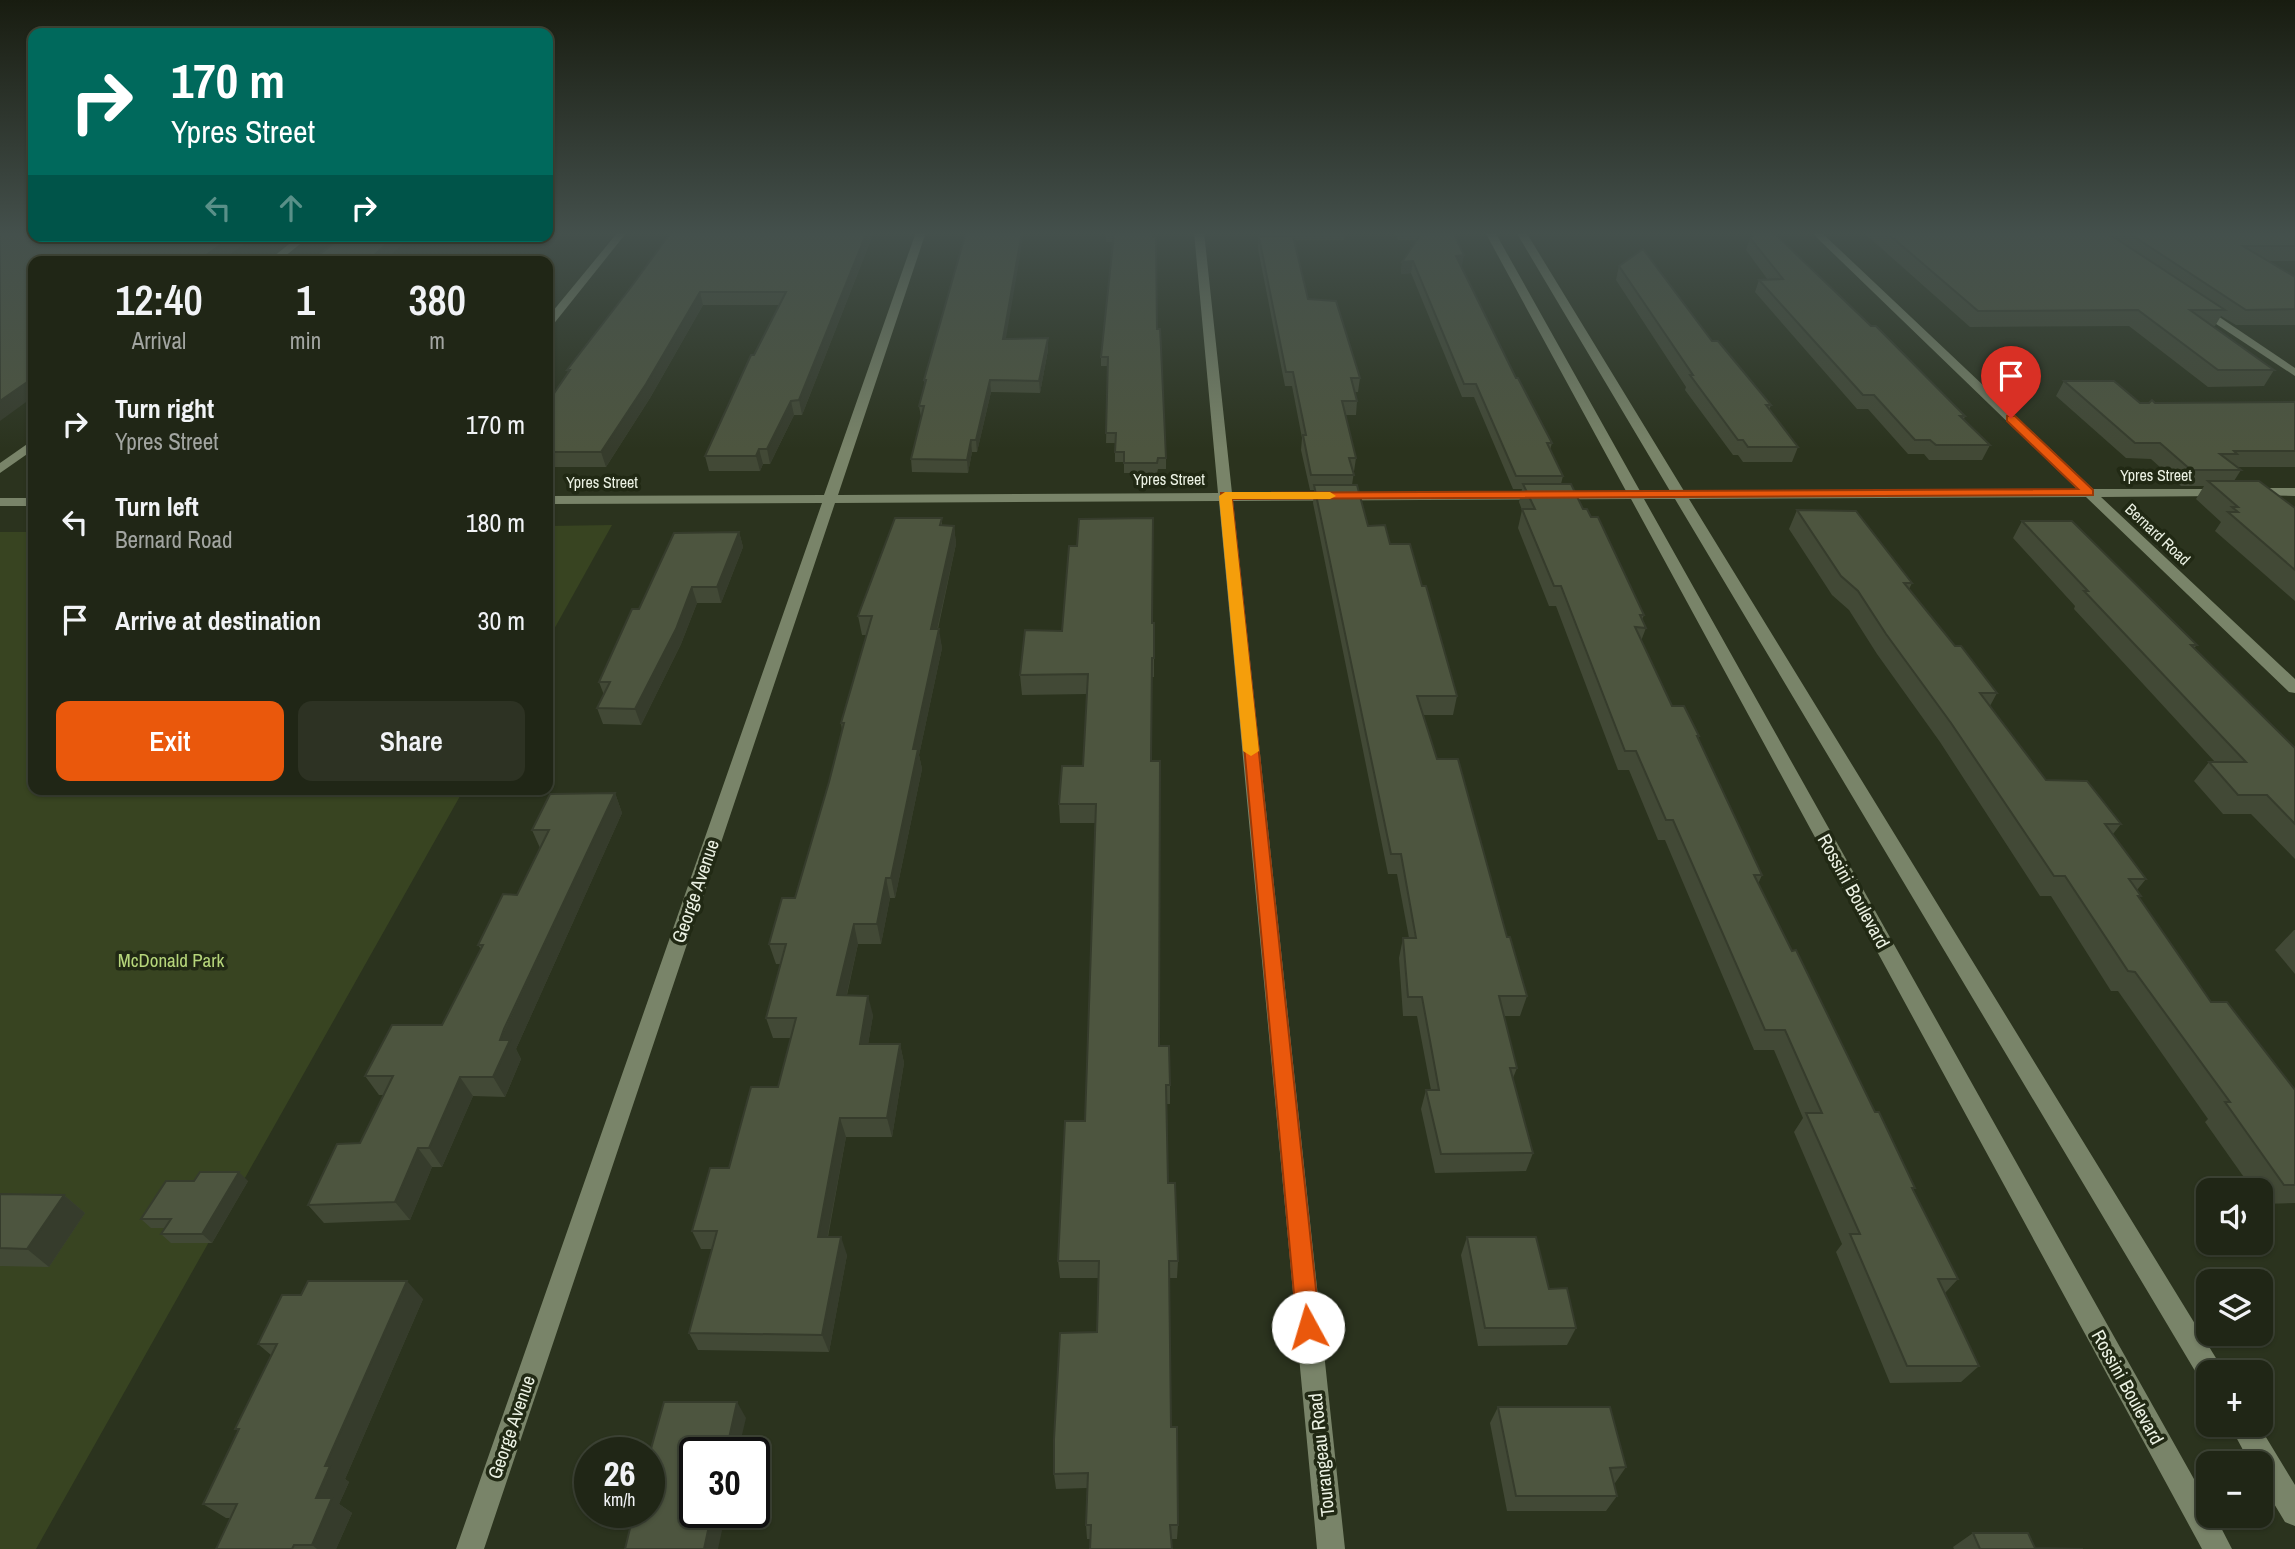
<!DOCTYPE html>
<html lang="en">
<head>
<meta charset="utf-8">
<style>
	:root { --surface:#202616; --page:#2d3223; --text:#f1f3f6; --muted:#a2a5a1; --line:#3d4335; --accent:#ea580c }
	body { margin:0; font-family:"Archivo Narrow",sans-serif; background:var(--page); color:var(--text); height:100vh; display:flex; flex-direction:column; font-size:26px; white-space:nowrap }
	* { box-sizing:border-box; margin:0 }
	p { font-size:23px; color:var(--muted) }
	.icon { flex:none; width:38px; height:38px; fill:none; stroke:currentColor; stroke-width:2; stroke-linecap:round; stroke-linejoin:round }
	.map { position:relative; flex:1; overflow:hidden }
	.panel { position:absolute; left:28px; top:256px; width:525px; height:539px; display:flex; flex-direction:column; background:var(--surface); border-radius:14px; box-shadow:0 2px 5px #0004,0 0 0 2px var(--line) }
	.panel>* { flex:none }
	.guide { position:absolute; left:28px; top:28px; width:525px; height:214px; border-radius:14px; box-shadow:0 2px 5px #0004,0 0 0 2px var(--line); background:#00695c; color:#fff; overflow:hidden }
	.fabs { position:absolute; left:2196px; top:1178px; display:grid; gap:14px }
	.fabs a { display:grid; place-items:center; width:77px; height:77px; border-radius:14px; background:var(--surface); box-shadow:0 2px 5px #0004,0 0 0 2px var(--line); font-size:35px }
	.speed { position:absolute; left:574px; top:1437px; display:flex; gap:14px; font-size:35px; font-weight:700; text-align:center }
	.speed>* { display:grid; place-content:center; width:91px; height:91px; border-radius:50%; background:var(--surface); box-shadow:0 2px 5px #0004,0 0 0 2px var(--line); line-height:1 }
	.speed small { font-size:18px; font-weight:400 }
	.speed .limit { border:4px solid #111; border-radius:10px; background:#fff; color:#111 }
	.pin { position:absolute; display:grid; place-items:center; width:60px; height:60px; color:#fff; margin:-72px -30px; border-radius:50% 50% 50% 0; rotate:-45deg; box-shadow:0 0 7px #0007 }
	.pin .icon { rotate:45deg }
	.me { position:absolute; width:77px; margin:-38px; rotate:354deg; stroke-linejoin:round; filter:drop-shadow(0 0 5px #0008) }
	.turn { display:flex; align-items:center; gap:24px; height:147px; padding:0 28px; font-size:32px }
	.turn .icon { width:91px; height:91px; stroke-width:2.5 }
	.turn b { display:block; font-size:49px; line-height:60px }
	.lanes { display:flex; align-items:center; height:66px; padding:0 28px; background:#0003; justify-content:center; gap:35px; direction:ltr }
	.lanes .off { opacity:.35 }
	.eta { display:flex; justify-content:space-evenly; align-items:center; height:119px; text-align:center }
	.eta b { font-size:42px; font-weight:600; line-height:49px }
	.action { display:flex; gap:14px; margin-top:auto; padding:14px 28px }
	.action a { flex:1; height:80px; border-radius:14px; background:var(--accent); color:#fff; font-size:28px; font-weight:600; line-height:80px; text-align:center }
	.action a+a { background:var(--page); color:var(--text) }
	ul { padding:0; list-style:none }
	li { display:flex; align-items:center; gap:21px; height:98px; padding:0 28px }
	li div { flex:1 }
	li b { display:block; font-size:26px }
	li em { font-style:normal }
	.map>svg:first-child { display:block }
	.green { fill:#384421 }
	.lines { fill:none; stroke-linecap:round; stroke-linejoin:round }
	.minor { fill:#798469; fill-rule:evenodd }
	.wall { fill:#424936 }
	.shaded-wall { fill:#363c2c }
	.building { fill:#4d553f; stroke:#363c2c; stroke-width:2 }
	.route { fill:#ea580c; stroke:#983908; stroke-width:2 }
	.slow { fill:#f59e0b }
	.labels { text-anchor:middle; dominant-baseline:central; stroke-width:7; stroke-linejoin:round; paint-order:stroke }
	.far-street-label { font-size:16px; fill:#ebf1e3; stroke:#212914 }
	.street-label { font-size:19px; fill:#ebf1e3; stroke:#212914 }
	.park-label { font-size:19px; fill:#b6d67b; stroke:#212914 }
</style>
</head>
<body>
<div class="map">
<svg width="2295" height="1549" viewBox="0 0 2295 1549">
	<rect width="100%" height="100%" fill="#2b331e"/>
	<!-- green -->
	<g class="green">
		<polygon points="612,525 548,640 548,526"/>
		<polygon points="0,532 33,532 33,789 464,789 36,1549 0,1549"/>
	</g>
	<g class="lines">
		<!-- minor -->
		<g class="minor">
			<polygon points="618,232 627,232 552,326 548,327 548,317"/>
			<polygon points="916,232 926,232 838,495 1218,493 1194,232 1204,232 1232,493 1626,491 1485,232 1495,232 1640,491 1670,491 1516,232 1526,232 1684,491 2077,489 1811,232 1821,232 2093,489 2229,489 2229,495 2224,496 2101,497 2295,679 2295,693 2289,692 2086,497 1689,499 2219,1363 2223,1372 2208,1372 2208,1385 2201,1381 1675,499 1644,499 2208,1504 2208,1516 2215,1516 2232,1549 2202,1549 1631,499 1233,501 1345,1549 1317,1549 1219,501 835,503 484,1549 456,1549 822,503 548,504 548,496 824,495"/>
			<polygon points="299,236 310,236 279,261 268,261"/>
			<polygon points="2195,306 2203,306 2295,368 2295,376 2195,310"/>
			<polygon points="33,440 33,450 0,473 0,463"/>
			<polygon points="2252,488 2295,488 2295,496 2247,495 2247,489"/>
			<rect x="0" y="498" width="33" height="8"/>
			<polygon points="2229,1424 2258,1424 2295,1485 2295,1526 2285,1522 2261,1482 2261,1463 2250,1463"/>
		</g>
	</g>
	<!-- wall -->
	<g class="wall">
		<polygon points="874,232 802,415 794,415 770,464 763,464 760,471 709,471 705,456 779,305 703,305 650,398 606,467 548,467 548,402 568,372 567,370 631,287"/>
		<polygon points="1106,232 1153,232 1157,329 1166,458 1166,469 1158,469 1157,473 1124,473 1124,462 1115,462 1115,443 1106,443 1108,366 1101,366 1101,357 1113,242 1106,242"/>
		<polygon points="1259,232 1345,232 1344,240 1294,240 1308,299 1360,378 1358,392 1355,392 1357,401 1356,415 1345,415 1356,458 1352,485 1368,526 1390,544 1422,586 1457,696 1453,715 1423,715 1437,759 1507,937 1527,996 1520,1016 1503,1016 1517,1068 1513,1078 1533,1153 1526,1171 1435,1173 1421,1109 1426,1090 1431,1090 1417,1016 1403,1016 1399,958 1403,938 1409,938 1397,874 1388,874 1313,503 1314,490 1310,490 1301,450 1302,438 1292,386 1285,386 1258,249"/>
		<polygon points="1395,232 1453,232 1462,266 1461,266 1516,378 1552,443 1550,450 1563,476 1561,484 1583,509 1644,615 1642,620 1646,628 1641,641 1672,706 1699,736 1698,739 1762,875 1758,884 1792,951 1915,1188 1913,1190 1958,1279 1945,1293 1979,1366 1961,1382 1890,1383 1836,1252 1842,1244 1794,1132 1803,1118 1774,1050 1754,1050 1665,840 1658,840 1629,770 1618,770 1556,606 1549,606 1518,528 1522,510 1519,502 1522,489 1513,489 1474,397 1462,397 1411,273 1401,274 1402,262 1417,240 1398,240"/>
		<polygon points="1863,232 2295,232 2295,261 2268,261 2295,277 2295,325 2236,325 2221,316 2215,326 2212,326 2274,370 2264,386 2208,387 2129,326 1970,327"/>
		<polygon points="1750,238 1965,416 1964,419 1990,445 1982,460 1929,460 1924,454 1908,454 1868,409 1857,409 1755,292 1759,280 1768,280 1746,250"/>
		<polygon points="1619,266 1712,341 1771,405 1769,410 1798,447 1792,462 1743,462 1738,455 1733,455 1685,390 1686,387 1616,280"/>
		<polygon points="1048,338 1048,350 1040,393 991,392 977,452 972,452 968,473 912,472 911,459 921,417 919,406 925,385 924,380 1006,339"/>
		<polygon points="2064,381 2140,403 2295,402 2295,467 2237,467 2241,470 2234,481 2295,508 2295,601 2215,531 2221,522 2196,499 2204,486 2181,486 2151,459 2126,458 2056,396"/>
		<polygon points="1797,510 1912,583 1909,589 1955,646 1997,693 1990,706 2046,780 2121,824 2113,834 2146,879 2137,890 2141,896 2139,898 2211,1002 2295,1090 2295,1203 2262,1204 2261,1202 2261,1190 2253,1190 2205,1122 2208,1119 2118,991 2111,991 2051,896 2040,896 1940,742 1877,654 1849,610 1832,595 1789,529"/>
		<polygon points="942,518 942,525 954,526 956,544 938,629 942,648 919,755 922,769 895,898 890,898 881,944 858,944 847,995 873,1015 868,1044 900,1044 904,1063 892,1137 846,1137 828,1237 847,1255 829,1352 698,1350 689,1333 712,1249 701,1249 692,1231 778,1087 791,1038 773,1038 766,1018 781,964 776,964 769,944 795,898 829,782 842,730 841,723 867,635 862,635 858,616"/>
		<polygon points="2022,521 2197,645 2194,648 2295,748 2295,859 2251,814 2223,814 2194,781 2209,762 2215,762 2074,609 2075,606 2013,538"/>
		<polygon points="739,532 743,547 721,603 697,603 681,644 641,725 603,724 597,708 604,695 599,682"/>
		<polygon points="1152,623 1154,623 1154,677 1152,677 1151,761 1159,1046 1170,1085 1170,1104 1167,1104 1168,1183 1178,1261 1177,1278 1169,1278 1171,1427 1178,1525 1177,1539 1087,1539 1086,1525 1087,1488 1056,1489 1054,1474 1097,1332 1098,1278 1060,1278 1058,1261 1085,1121 1095,823 1060,823 1059,804 1083,766 1087,694 1022,695 1020,675"/>
		<polygon points="615,793 622,813 516,1049 521,1059 505,1097 473,1096 442,1167 432,1167 410,1220 324,1223 308,1205 360,1143 384,1095 379,1095 365,1076 442,1025 481,949 478,945 517,895 540,848 532,830"/>
		<polygon points="2294,930 2295,930 2295,974 2275,950"/>
		<polygon points="194,1181 248,1181 212,1243 171,1243 161,1234 165,1228 151,1228 141,1219"/>
		<polygon points="0,1194 64,1195 85,1213 49,1267 0,1266"/>
		<polygon points="1467,1237 1549,1289 1576,1328 1567,1345 1478,1346 1461,1255"/>
		<polygon points="423,1299 345,1479 349,1482 339,1504 352,1513 336,1549 216,1549 230,1518 226,1518 203,1504 238,1431 235,1429 271,1355 258,1344"/>
		<polygon points="1498,1407 1626,1467 1615,1483 1614,1483 1617,1496 1606,1511 1507,1511 1490,1423"/>
		<polygon points="1973,1533 2035,1548 2083,1549 1954,1549 1953,1547"/>
	</g>
	<!-- shaded-wall -->
	<g class="shaded-wall">
		<polygon points="867,232 874,232 802,415 799,400"/>
		<polygon points="1022,232 1024,232 1004,350 1003,339"/>
		<polygon points="233,236 255,236 221,261 198,261"/>
		<polygon points="395,236 411,236 384,261 368,261"/>
		<polygon points="1464,255 1462,266 1454,267 1456,256"/>
		<polygon points="1413,261 1411,273 1401,274 1402,262"/>
		<polygon points="700,292 703,305 650,398 606,467 601,452"/>
		<polygon points="1048,338 1048,350 1040,393 1039,381"/>
		<polygon points="33,378 33,397 0,421 0,401"/>
		<polygon points="990,380 991,392 977,452 976,440"/>
		<polygon points="791,401 794,415 770,464 767,449"/>
		<polygon points="971,440 972,452 968,473 967,460"/>
		<polygon points="759,449 763,464 760,471 756,456"/>
		<polygon points="954,526 956,544 933,648 931,629"/>
		<polygon points="739,532 743,547 721,603 717,587"/>
		<polygon points="692,587 697,603 681,644 641,725 635,709"/>
		<polygon points="939,629 942,648 919,755 922,769 895,898 891,878 913,749"/>
		<polygon points="615,793 622,813 516,1049 521,1059 505,1097 493,1077 500,1040"/>
		<polygon points="886,878 890,898 881,944 877,924"/>
		<polygon points="854,924 858,944 842,1015 837,995"/>
		<polygon points="868,996 873,1015 865,1063 860,1044"/>
		<polygon points="900,1044 904,1063 892,1137 887,1118"/>
		<polygon points="460,1077 473,1096 442,1167 429,1148"/>
		<polygon points="840,1118 846,1137 824,1255 818,1237"/>
		<polygon points="418,1148 432,1167 410,1220 395,1202"/>
		<polygon points="239,1172 248,1181 212,1243 202,1234"/>
		<polygon points="64,1195 85,1213 49,1267 27,1249"/>
		<polygon points="841,1237 847,1255 829,1352 822,1335"/>
		<polygon points="407,1281 423,1299 345,1479 349,1482 339,1504 352,1513 336,1549 317,1549 312,1545 316,1498 325,1466"/>
		<polygon points="737,1402 746,1418 738,1452 726,1452"/>
		<polygon points="712,1512 726,1512 718,1549 704,1549"/>
	</g>
	<!-- building -->
	<g class="building">
		<polygon points="3,232 33,232 33,236 233,236 198,261 33,261 33,378 0,401 0,234"/>
		<polygon points="671,232 867,232 799,400 791,401 767,449 759,449 756,456 705,456 751,355 754,355 786,292 700,292 646,384 601,452 548,452 548,402 570,370 567,370 631,287"/>
		<polygon points="966,232 1022,232 1003,339 1048,338 1039,381 990,380 976,440 971,440 967,460 911,459 924,406 919,406 926,380 924,380"/>
		<polygon points="1106,232 1153,232 1153,237 1156,237 1157,329 1160,329 1161,348 1166,458 1158,458 1157,463 1124,463 1124,452 1115,452 1116,433 1106,433 1108,357 1101,357 1114,233"/>
		<polygon points="1422,232 1453,232 1464,255 1456,256 1516,378 1518,378 1552,443 1547,443 1563,476 1516,476 1476,384 1464,384 1413,261 1402,262"/>
		<polygon points="1756,232 1773,232 1871,326 1876,326 1965,416 1960,416 1990,445 1936,445 1930,440 1915,440 1874,395 1863,395 1759,280 1783,279 1750,238"/>
		<polygon points="1886,232 2106,232 2225,310 2190,310 2274,370 2218,370 2138,310 1978,311"/>
		<polygon points="2127,232 2295,232 2295,246 2243,246 2295,277 2295,309 2246,310"/>
		<polygon points="343,236 395,236 368,261 311,261"/>
		<polygon points="1293,236 1308,299 1336,301 1360,378 1351,378 1357,401 1342,401 1356,458 1349,458 1354,475 1311,475 1303,435 1306,435 1293,372 1286,372 1259,237"/>
		<polygon points="1643,249 1712,341 1718,341 1771,405 1766,405 1798,447 1748,447 1743,440 1738,440 1690,375 1693,375 1619,266"/>
		<polygon points="2064,381 2114,381 2140,403 2149,403 2152,400 2155,403 2295,402 2295,451 2234,451 2237,454 2220,454 2241,470 2191,470 2160,443 2135,443"/>
		<polygon points="2208,481 2259,481 2295,508 2295,570 2228,512 2238,512 2232,507 2238,507"/>
		<polygon points="1523,484 1571,484 1583,509 1587,509 1591,517 1598,517 1644,615 1640,615 1646,628 1635,627 1672,706 1684,706 1699,736 1697,736 1762,875 1754,875 1792,951 1796,950 1875,1112 1879,1112 1915,1188 1912,1188 1958,1279 1938,1279 1979,1366 1907,1366 1850,1234 1860,1234 1806,1113 1822,1113 1785,1030 1765,1030 1673,820 1666,820 1636,751 1625,751 1561,586 1554,586 1522,509 1535,509"/>
		<polygon points="1314,485 1357,485 1368,526 1385,525 1390,544 1410,544 1422,586 1426,586 1457,696 1417,696 1437,759 1458,759 1507,937 1510,937 1527,996 1499,996 1517,1068 1510,1068 1533,1153 1441,1154 1426,1090 1439,1090 1422,997 1408,997 1403,938 1416,938 1401,854 1391,854"/>
		<polygon points="1797,510 1856,511 1912,583 1904,583 1955,646 1961,646 1997,693 1980,693 2046,780 2087,781 2121,824 2105,824 2146,879 2129,879 2141,896 2138,896 2211,1002 2227,1002 2295,1090 2295,1185 2284,1185 2225,1102 2230,1102 2135,972 2128,971 2065,876 2054,876 1951,723 1886,634 1858,591 1841,576"/>
		<polygon points="895,518 942,518 940,525 954,526 931,629 939,629 913,749 918,749 891,878 886,878 877,924 854,924 837,995 868,996 860,1044 900,1044 887,1118 840,1118 818,1237 841,1237 822,1335 689,1333 717,1231 692,1231 710,1168 729,1168 751,1087 778,1087 796,1018 766,1018 786,944 769,944 782,898 795,898 829,782 844,723 841,723 872,616 858,616"/>
		<polygon points="1153,518 1152,623 1154,623 1154,658 1152,658 1151,761 1160,761 1159,1046 1169,1046 1170,1085 1166,1085 1168,1183 1175,1183 1178,1261 1169,1261 1171,1427 1177,1427 1178,1525 1170,1525 1172,1549 1090,1549 1091,1525 1086,1525 1088,1473 1054,1474 1054,1439 1060,1333 1097,1332 1099,1261 1058,1261 1065,1121 1085,1121 1096,804 1059,804 1062,766 1083,766 1088,674 1020,675 1025,630 1062,631 1069,546 1077,546 1079,519"/>
		<polygon points="2022,521 2072,521 2197,645 2191,645 2295,748 2295,824 2267,795 2238,795 2209,762 2246,762 2084,591 2088,591"/>
		<polygon points="739,532 717,587 692,587 676,629 635,709 597,708 610,682 599,682 632,609 639,609 674,533"/>
		<polygon points="615,793 504,1029 500,1040 510,1040 493,1077 460,1077 429,1148 418,1148 395,1202 308,1205 337,1144 360,1143 393,1076 365,1076 392,1025 442,1025 483,945 478,945 503,894 517,895 549,830 532,830 550,794"/>
		<polygon points="200,1172 239,1172 202,1234 161,1234 171,1219 141,1219 166,1181 194,1181"/>
		<polygon points="0,1194 64,1195 27,1249 0,1248"/>
		<polygon points="1467,1237 1536,1237 1549,1289 1567,1288 1576,1328 1485,1328"/>
		<polygon points="308,1281 407,1281 325,1466 330,1466 316,1498 332,1498 312,1545 294,1545 292,1549 216,1549 237,1504 203,1504 239,1429 235,1429 277,1344 258,1344 282,1295 301,1295"/>
		<polygon points="664,1402 737,1402 726,1452 695,1452 695,1512 712,1512 704,1549 625,1549 634,1512 649,1512 649,1456"/>
		<polygon points="1498,1407 1610,1407 1626,1467 1610,1468 1617,1496 1516,1496"/>
		<polygon points="1973,1533 2028,1533 2035,1548 2083,1549 1980,1549"/>
	</g>
	<!-- sky -->
	<linearGradient id="sky" x2="0" y2="1"><stop stop-color="#181c10"/><stop offset="0.52" stop-color="#44504c"/><stop offset="1" stop-color="#44504c" stop-opacity="0"/></linearGradient>
	<rect width="2295" height="449" fill="url(#sky)"/>
	<!-- route -->
	<polygon class="route" points="2007,416 2015,416 2093,490 2093,495 1232,499 1320,1327 1317,1335 1308,1339 1300,1335 1297,1327 1221,493 2078,489 2007,421"/>
	<!-- slow -->
	<polygon class="slow" points="1225,492 1330,492 1336,496 1330,499 1232,499 1259,751 1251,756 1243,751 1219,496"/>
	<g class="labels">
		<!-- far-street labels -->
		<g class="far-street-label">
			<text x="2156" y="475">Ypres Street</text>
			<text x="1169" y="479">Ypres Street</text>
			<text x="602" y="482">Ypres Street</text>
			<text transform="translate(2158 534) rotate(43)">Bernard Road</text>
		</g>
		<!-- street labels -->
		<g class="street-label">
			<text transform="translate(695 891) rotate(-71)">George Avenue</text>
			<text transform="translate(1854 891) rotate(61)">Rossini Boulevard</text>
			<text transform="translate(2128 1387) rotate(61)">Rossini Boulevard</text>
			<text transform="translate(511 1427) rotate(-71)">George Avenue</text>
			<text transform="translate(1321 1455) rotate(-96)">Tourangeau Road</text>
		</g>
		<!-- park labels -->
		<g class="park-label">
			<text x="171" y="960">McDonald Park</text>
		</g>
	</g>
</svg>
<div class="fabs">
<a><svg class="icon" aria-label="sound" viewBox="0 0 24 24"><path d="M4 9h4l5-4v14l-5-4H4zM17 9q2 3 0 6"/></svg></a>
<a><svg class="icon" aria-label="layers" viewBox="0 0 24 24"><path d="M12 4l9 5-9 5-9-5zM3 14l9 5 9-5"/></svg></a>
<a>+</a>
<a>−</a>
</div>
<div class="speed"><div>26<small>km/h</small></div><div class="limit">30</div></div>
<div class="pin" style="left:2011px;top:418px;background:#d93025"><svg class="icon" aria-label="arrive" viewBox="0 0 24 24"><path d="M6 21V4h12l-3 4 3 4H6"/></svg></div>
<svg class="me" style="left:1308px;top:1327px" viewBox="-20 -20 40 40"><circle r="19" fill="#fff"/><path d="M0-13L10 11 0 6-10 11z" fill="#ea580c"/></svg>
<div class="guide">
<div class="turn"><svg class="icon" aria-label="right" viewBox="0 0 24 24"><path d="M7 20v-9h11M14 6l5 5-5 5"/></svg><div><b>170 m</b>Ypres Street</div></div>
<div class="lanes"><svg class="icon off" aria-label="left" viewBox="0 0 24 24"><path d="M17 20v-9H6M10 6l-5 5 5 5"/></svg><svg class="icon off" aria-label="ahead" viewBox="0 0 24 24"><path d="M12 20V5M6 11l6-6 6 6"/></svg><svg class="icon" aria-label="right" viewBox="0 0 24 24"><path d="M7 20v-9h11M14 6l5 5-5 5"/></svg></div>
</div>
<section class="panel">
<div class="eta">
<div><b>12:40</b><p>Arrival</p></div>
<div><b>1</b><p>min</p></div>
<div><b>380</b><p>m</p></div>
</div>
<ul>
<li><svg class="icon" aria-label="right" viewBox="0 0 24 24"><path d="M7 20v-9h11M14 6l5 5-5 5"/></svg><div><b>Turn right</b><p>Ypres Street</p></div><em>170 m</em></li>
<li><svg class="icon" aria-label="left" viewBox="0 0 24 24"><path d="M17 20v-9H6M10 6l-5 5 5 5"/></svg><div><b>Turn left</b><p>Bernard Road</p></div><em>180 m</em></li>
<li><svg class="icon" aria-label="arrive" viewBox="0 0 24 24"><path d="M6 21V4h12l-3 4 3 4H6"/></svg><div><b>Arrive at destination</b></div><em>30 m</em></li>
</ul>
<div class="action"><a>Exit</a><a>Share</a></div>
</section>
</div>
</body>
</html>
